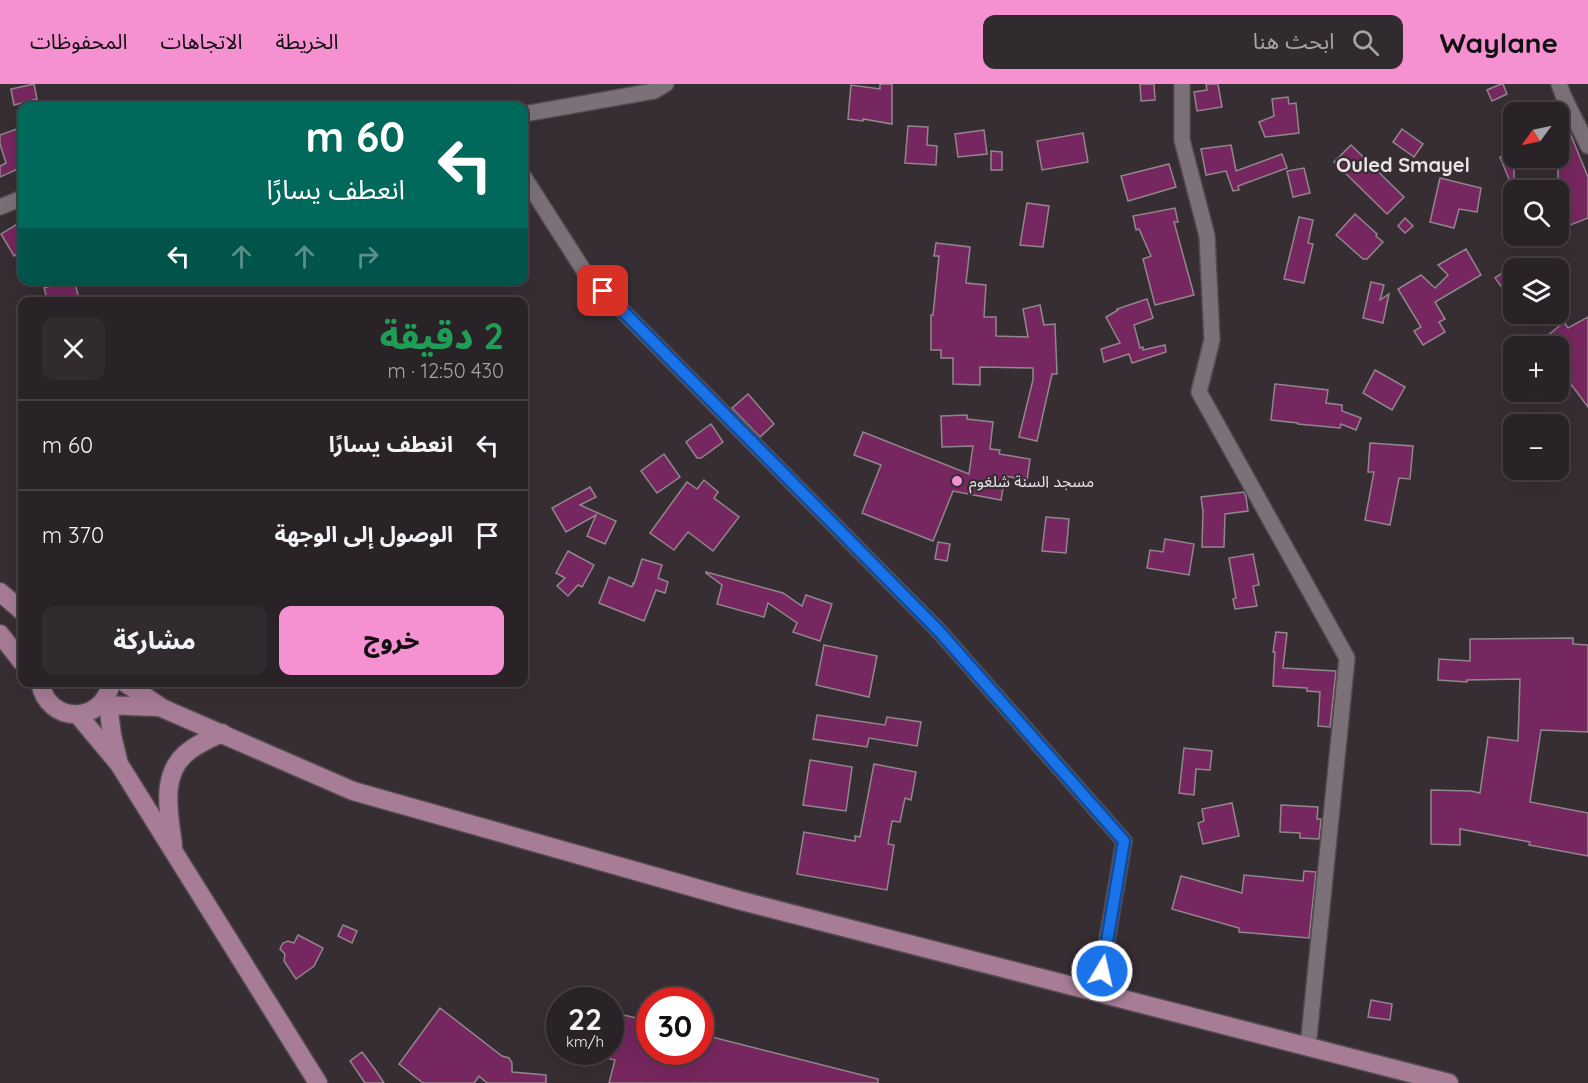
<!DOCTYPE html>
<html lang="ar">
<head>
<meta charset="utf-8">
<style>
	:root { --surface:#292227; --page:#312a2f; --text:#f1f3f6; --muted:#a5a4a7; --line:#453f44; --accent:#f591d1 }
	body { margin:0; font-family:Quicksand,"Noto Sans Arabic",sans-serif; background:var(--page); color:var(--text); direction:rtl; height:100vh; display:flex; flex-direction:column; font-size:22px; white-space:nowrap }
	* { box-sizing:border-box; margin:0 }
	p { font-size:20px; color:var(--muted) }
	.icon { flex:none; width:33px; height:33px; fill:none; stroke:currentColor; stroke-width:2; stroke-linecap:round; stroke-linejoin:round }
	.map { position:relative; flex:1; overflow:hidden; direction:ltr }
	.sheet { position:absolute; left:18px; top:213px; width:510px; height:390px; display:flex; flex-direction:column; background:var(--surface); border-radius:12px; box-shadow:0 6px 24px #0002,0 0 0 2px var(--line); direction:rtl }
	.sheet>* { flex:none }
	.banner { position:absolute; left:18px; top:18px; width:510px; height:183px; border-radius:12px; box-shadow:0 6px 24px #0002,0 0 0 2px var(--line); direction:rtl; background:#00695c; color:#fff; overflow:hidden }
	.needle { width:39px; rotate:237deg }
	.tools { position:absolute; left:1503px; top:18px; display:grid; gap:12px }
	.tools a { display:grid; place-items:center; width:66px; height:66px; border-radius:12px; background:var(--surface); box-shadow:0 6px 24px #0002,0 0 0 2px var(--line); font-size:30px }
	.speed { position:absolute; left:546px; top:903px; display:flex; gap:12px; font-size:30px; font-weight:700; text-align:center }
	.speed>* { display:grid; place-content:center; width:78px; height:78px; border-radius:50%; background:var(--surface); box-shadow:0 6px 24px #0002,0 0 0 2px var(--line); line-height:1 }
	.speed small { font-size:15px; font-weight:400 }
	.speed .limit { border:9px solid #d22; background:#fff; color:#111 }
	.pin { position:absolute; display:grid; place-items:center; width:51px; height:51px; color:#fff; margin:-26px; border-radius:12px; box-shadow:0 3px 9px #0006 }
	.me { position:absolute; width:66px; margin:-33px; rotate:9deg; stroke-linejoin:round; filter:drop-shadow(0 0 4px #0008) }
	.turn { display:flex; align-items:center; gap:21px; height:126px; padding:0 24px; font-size:27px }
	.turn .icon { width:78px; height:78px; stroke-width:2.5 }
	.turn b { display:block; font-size:42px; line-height:51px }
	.lanes { display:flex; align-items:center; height:57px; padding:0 24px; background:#0003; justify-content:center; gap:30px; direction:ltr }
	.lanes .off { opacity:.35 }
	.round { display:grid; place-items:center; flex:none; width:63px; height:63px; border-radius:12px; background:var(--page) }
	.overview { display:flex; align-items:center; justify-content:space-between; height:102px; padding:0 24px }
	h1 { font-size:36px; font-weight:800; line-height:45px; color:#1e9e55 }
	.button { display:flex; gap:12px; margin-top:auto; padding:12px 24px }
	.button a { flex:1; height:69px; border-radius:12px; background:var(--accent); color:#111; font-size:24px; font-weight:800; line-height:69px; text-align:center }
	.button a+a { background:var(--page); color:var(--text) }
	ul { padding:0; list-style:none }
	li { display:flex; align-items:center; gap:18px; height:90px; padding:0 24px; border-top:2px solid var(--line) }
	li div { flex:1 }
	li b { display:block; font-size:22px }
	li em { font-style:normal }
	header { display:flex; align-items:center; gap:36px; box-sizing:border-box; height:84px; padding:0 30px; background:var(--accent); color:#111 }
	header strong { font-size:28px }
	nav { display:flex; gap:33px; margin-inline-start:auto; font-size:21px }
	.search { width:420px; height:54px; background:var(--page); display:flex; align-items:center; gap:15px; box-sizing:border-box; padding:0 21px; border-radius:12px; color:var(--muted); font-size:22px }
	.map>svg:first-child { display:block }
	.building { fill:#77275f; stroke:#91868c; stroke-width:1.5 }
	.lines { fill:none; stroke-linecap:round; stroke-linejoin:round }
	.minor-casing { stroke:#544b50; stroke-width:18 }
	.major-casing { stroke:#544b50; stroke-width:21 }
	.minor { stroke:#7c7178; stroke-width:15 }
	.major { stroke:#a77c97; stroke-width:18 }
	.route-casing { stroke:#114b97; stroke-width:15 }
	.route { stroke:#1a73e8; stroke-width:10 }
	.poi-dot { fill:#f591d1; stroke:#372e34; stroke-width:2 }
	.labels { text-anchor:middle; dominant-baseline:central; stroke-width:4.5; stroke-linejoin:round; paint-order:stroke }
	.poi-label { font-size:16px; fill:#e9e3e6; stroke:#372e34; text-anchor:start }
	.quarter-label { font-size:20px; font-weight:bold; fill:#e9e3e6; stroke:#372e34 }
</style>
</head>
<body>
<header>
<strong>Waylane</strong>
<div class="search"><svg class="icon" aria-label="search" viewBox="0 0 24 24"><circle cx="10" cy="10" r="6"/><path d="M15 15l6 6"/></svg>ابحث هنا</div>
<nav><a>الخريطة</a><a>الاتجاهات</a><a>المحفوظات</a></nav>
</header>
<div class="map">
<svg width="1588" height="999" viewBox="0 0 1588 999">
	<rect width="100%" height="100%" fill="#372e34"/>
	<!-- building -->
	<g class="building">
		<polygon points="34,0 37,15 14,21 11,5"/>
		<polygon points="880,0 892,0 892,40 863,35 863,37 848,35 851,1 880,5"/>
		<polygon points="1140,0 1154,0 1155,16 1141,17"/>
		<polygon points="1206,0 1218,0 1222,23 1197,27 1194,8 1207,6"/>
		<polygon points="1501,0 1503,0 1507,10 1492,17 1487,6"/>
		<polygon points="1288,13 1289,20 1296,19 1299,49 1265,53 1259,38 1274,32 1272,15"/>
		<polygon points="908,42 928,43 927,61 937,62 936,81 905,79"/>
		<polygon points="22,43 22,68 17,70 22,83 0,93 0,82 6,79 0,60 0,51"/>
		<polygon points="1402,45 1423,60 1414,73 1393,58"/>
		<polygon points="984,46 987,70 958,73 955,50"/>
		<polygon points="1083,49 1088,78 1042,86 1037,57"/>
		<polygon points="1570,49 1588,93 1588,134 1558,146 1558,54"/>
		<polygon points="1231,61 1236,87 1282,70 1287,84 1238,102 1239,106 1233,107 1226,87 1206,91 1201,65"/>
		<polygon points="1351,61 1404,113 1387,130 1334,78"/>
		<polygon points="991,67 1002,68 1002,86 991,86"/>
		<polygon points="1514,68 1514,105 1513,105 1500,73"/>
		<polygon points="1169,80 1176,103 1128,117 1121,92"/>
		<polygon points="1304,84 1310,109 1293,113 1287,87"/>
		<polygon points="1440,94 1481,104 1477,128 1459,125 1454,144 1430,138"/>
		<polygon points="1027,119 1049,122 1043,163 1020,161"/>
		<polygon points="1175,124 1178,138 1174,138 1194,211 1155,221 1143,175 1151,172 1139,145 1136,146 1133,132"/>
		<polygon points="1355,130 1377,150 1376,152 1383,158 1367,175 1363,175 1336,151"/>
		<polygon points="1299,133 1313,136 1308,159 1313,160 1304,199 1284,195"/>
		<polygon points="1405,134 1413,142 1405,149 1398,142"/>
		<polygon points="22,137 22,168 14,172 1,150"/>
		<polygon points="936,159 970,163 966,199 986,201 984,233 996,233 996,252 1028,253 1023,225 1040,221 1044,241 1055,240 1057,290 1052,290 1037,357 1019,353 1033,296 1033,284 980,283 980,301 953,300 953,274 941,274 941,266 931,266 931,231 933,231 939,172 934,172"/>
		<polygon points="1466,165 1481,191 1435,218 1445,235 1439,238 1445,248 1423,261 1414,247 1421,243 1398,205 1421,191 1435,204 1448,191 1438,181"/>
		<polygon points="1514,181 1514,220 1495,194"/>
		<polygon points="69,196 74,196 80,218 48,218 44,204"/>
		<polygon points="1371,198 1384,201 1380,216 1389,210 1383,239 1363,234"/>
		<polygon points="1147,215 1153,234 1134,241 1140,264 1143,263 1143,266 1165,261 1166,268 1132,279 1129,270 1104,278 1101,265 1120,259 1106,233 1118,226 1117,225"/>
		<polygon points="1588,233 1588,323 1558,283 1558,262 1535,262 1564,238 1568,244"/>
		<polygon points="1375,286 1405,303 1392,326 1363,309"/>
		<polygon points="1275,300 1328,306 1326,319 1342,321 1342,327 1361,334 1356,346 1341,340 1340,344 1298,340 1298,339 1271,336"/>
		<polygon points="748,310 774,340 760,353 732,324"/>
		<polygon points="967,331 967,335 993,338 990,365 1000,366 999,370 1030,375 1027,396 1005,392 1001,416 953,407 933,457 862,429 881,381 854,371 863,348 969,390 973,362 942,363 941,332"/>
		<polygon points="711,340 723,358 701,374 697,374 686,358"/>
		<polygon points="1370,359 1413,362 1410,395 1399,394 1390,441 1365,436 1374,388 1368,388"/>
		<polygon points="664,370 680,393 657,409 641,387"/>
		<polygon points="704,396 718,408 714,414 739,433 713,467 688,448 674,466 650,449 687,398 697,405"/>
		<polygon points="590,403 596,413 580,421 616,437 605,460 587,452 596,431 566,448 552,424"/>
		<polygon points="1244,408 1246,413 1248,427 1225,430 1224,463 1202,463 1203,427 1201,413"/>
		<polygon points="1046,433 1069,435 1066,469 1042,467"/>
		<polygon points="1165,455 1194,460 1189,491 1147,484 1150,466 1163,468"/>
		<polygon points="938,458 950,460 947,477 935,475"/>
		<polygon points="568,467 594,481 582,503 578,501 568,512 557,502 565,494 556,489"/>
		<polygon points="1253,470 1259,501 1253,502 1257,522 1235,525 1233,515 1236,514 1229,474"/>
		<polygon points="642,475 662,481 658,494 668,498 665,509 656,506 644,537 599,519 609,493 632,503 633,499 634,500"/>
		<polygon points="706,488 783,509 802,522 806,511 832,520 820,557 793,548 797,539 768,519 764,533 717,520 722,501 706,489"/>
		<polygon points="1276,548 1287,549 1283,584 1336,587 1330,643 1318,642 1320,608 1307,607 1307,604 1273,602 1275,568 1273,568"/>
		<polygon points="1573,554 1573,560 1588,561 1588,648 1541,646 1530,718 1588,729 1588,772 1529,761 1530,758 1460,745 1460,761 1431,760 1431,706 1471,707 1480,709 1488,653 1518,657 1520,595 1467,596 1467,598 1438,596 1439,575 1470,577 1470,555"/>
		<polygon points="824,561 877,572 869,613 816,601"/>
		<polygon points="817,631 885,641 887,633 921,638 917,662 869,654 867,663 813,655"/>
		<polygon points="1184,664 1212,667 1210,686 1196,685 1194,711 1179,709"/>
		<polygon points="810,676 852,683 846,727 803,721"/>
		<polygon points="874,680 916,688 911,716 905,714 900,738 892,737 888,760 894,761 887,806 797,790 804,748 855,757 855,752 860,753"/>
		<polygon points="1232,719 1239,752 1203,760 1198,739 1204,737 1202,725"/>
		<polygon points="1281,721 1318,723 1317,735 1321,735 1319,755 1300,754 1300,749 1280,748"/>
		<polygon points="1304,787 1316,788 1309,854 1239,848 1239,844 1172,825 1181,792 1242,809 1244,791 1303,797"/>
		<polygon points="343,841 357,847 352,859 338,852"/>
		<polygon points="298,851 323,864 314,882 296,895 284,877 285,870 280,865 283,859 288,857 294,859"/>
		<polygon points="1371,916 1392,920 1390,936 1368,933"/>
		<polygon points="440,924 502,972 509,974 512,979 512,988 546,991 546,999 487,999 479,992 474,999 423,999 399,980"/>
		<polygon points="610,928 650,937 650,968 700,968 700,950 878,995 878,999 609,999 615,976 610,975"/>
		<polygon points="362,968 374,984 384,999 365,999 350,977"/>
	</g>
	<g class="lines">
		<!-- minor casing -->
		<g class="minor-casing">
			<g id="minor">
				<polyline points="1182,0 1182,56 1207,152 1212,256 1199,308 1347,574 1308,963"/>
				<polyline points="1559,0 1563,11 1588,62"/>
				<polyline points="524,30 654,7 666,0"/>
				<polyline points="524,93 586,190 938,546 1124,757 1098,909"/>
				<polyline points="0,123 22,114"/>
			</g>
		</g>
		<!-- major casing -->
		<g class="major-casing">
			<g id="major">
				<polyline points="0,508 22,527"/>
				<polyline points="0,550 22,578"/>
				<path d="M40 598C47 641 104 641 111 598"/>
				<polyline points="124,598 162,624 353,707 738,816 1449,999"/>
				<polyline points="107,612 112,651 118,676"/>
				<polyline points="101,621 158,623"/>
				<polyline points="78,631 119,680 318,999"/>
				<path d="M173 761C169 730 159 689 189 667 199 659 211 654 222 649"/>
			</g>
		</g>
		<!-- minor -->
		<use href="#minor" class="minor"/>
		<!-- major -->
		<use href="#major" class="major"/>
	</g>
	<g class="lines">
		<!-- route casing -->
		<g class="route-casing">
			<polyline id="route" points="603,207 938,546 1124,757 1102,887"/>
		</g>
		<!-- route -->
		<use href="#route" class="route"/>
	</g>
	<!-- markers -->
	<circle class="poi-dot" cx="957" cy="397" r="6"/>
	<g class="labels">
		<!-- poi labels -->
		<g class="poi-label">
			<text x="969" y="397">مسجد السنة شلغوم</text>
		</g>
		<!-- quarter labels -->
		<g class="quarter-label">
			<text x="1403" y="80">Ouled Smayel</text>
		</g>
	</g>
</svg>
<div class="tools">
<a><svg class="needle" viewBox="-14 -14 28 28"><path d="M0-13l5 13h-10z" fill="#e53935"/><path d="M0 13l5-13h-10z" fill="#a5a4a7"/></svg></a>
<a><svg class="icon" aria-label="search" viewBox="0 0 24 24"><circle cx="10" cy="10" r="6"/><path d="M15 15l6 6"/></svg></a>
<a><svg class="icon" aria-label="layers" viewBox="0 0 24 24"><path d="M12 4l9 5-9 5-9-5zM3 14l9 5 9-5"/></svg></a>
<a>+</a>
<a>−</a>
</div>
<div class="speed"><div>22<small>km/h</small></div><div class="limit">30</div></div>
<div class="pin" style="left:603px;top:207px;background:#d93025"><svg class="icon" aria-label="arrive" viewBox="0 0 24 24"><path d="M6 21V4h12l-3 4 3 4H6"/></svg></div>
<svg class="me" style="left:1102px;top:887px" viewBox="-20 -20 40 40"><circle r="17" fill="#1a73e8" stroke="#fff" stroke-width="3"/><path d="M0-11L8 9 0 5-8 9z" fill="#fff"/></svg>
<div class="banner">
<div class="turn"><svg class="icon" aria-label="left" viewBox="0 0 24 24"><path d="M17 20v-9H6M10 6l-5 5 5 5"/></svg><div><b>60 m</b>انعطف يسارًا</div></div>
<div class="lanes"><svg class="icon" aria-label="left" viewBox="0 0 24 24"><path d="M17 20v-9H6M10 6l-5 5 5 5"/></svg><svg class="icon off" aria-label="ahead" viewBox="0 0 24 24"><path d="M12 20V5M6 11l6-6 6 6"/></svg><svg class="icon off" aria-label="ahead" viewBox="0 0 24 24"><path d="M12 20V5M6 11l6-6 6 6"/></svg><svg class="icon off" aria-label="right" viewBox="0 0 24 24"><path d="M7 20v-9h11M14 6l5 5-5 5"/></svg></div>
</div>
<section class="sheet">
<div class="overview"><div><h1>2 دقيقة</h1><p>430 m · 12:50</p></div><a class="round"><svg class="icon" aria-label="close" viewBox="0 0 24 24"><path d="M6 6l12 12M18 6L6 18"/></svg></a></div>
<ul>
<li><svg class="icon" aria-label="left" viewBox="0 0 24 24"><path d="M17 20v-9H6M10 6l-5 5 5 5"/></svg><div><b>انعطف يسارًا</b></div><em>60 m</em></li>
<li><svg class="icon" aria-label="arrive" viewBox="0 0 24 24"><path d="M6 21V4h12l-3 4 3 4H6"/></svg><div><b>الوصول إلى الوجهة</b></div><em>370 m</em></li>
</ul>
<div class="button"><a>خروج</a><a>مشاركة</a></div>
</section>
</div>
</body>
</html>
